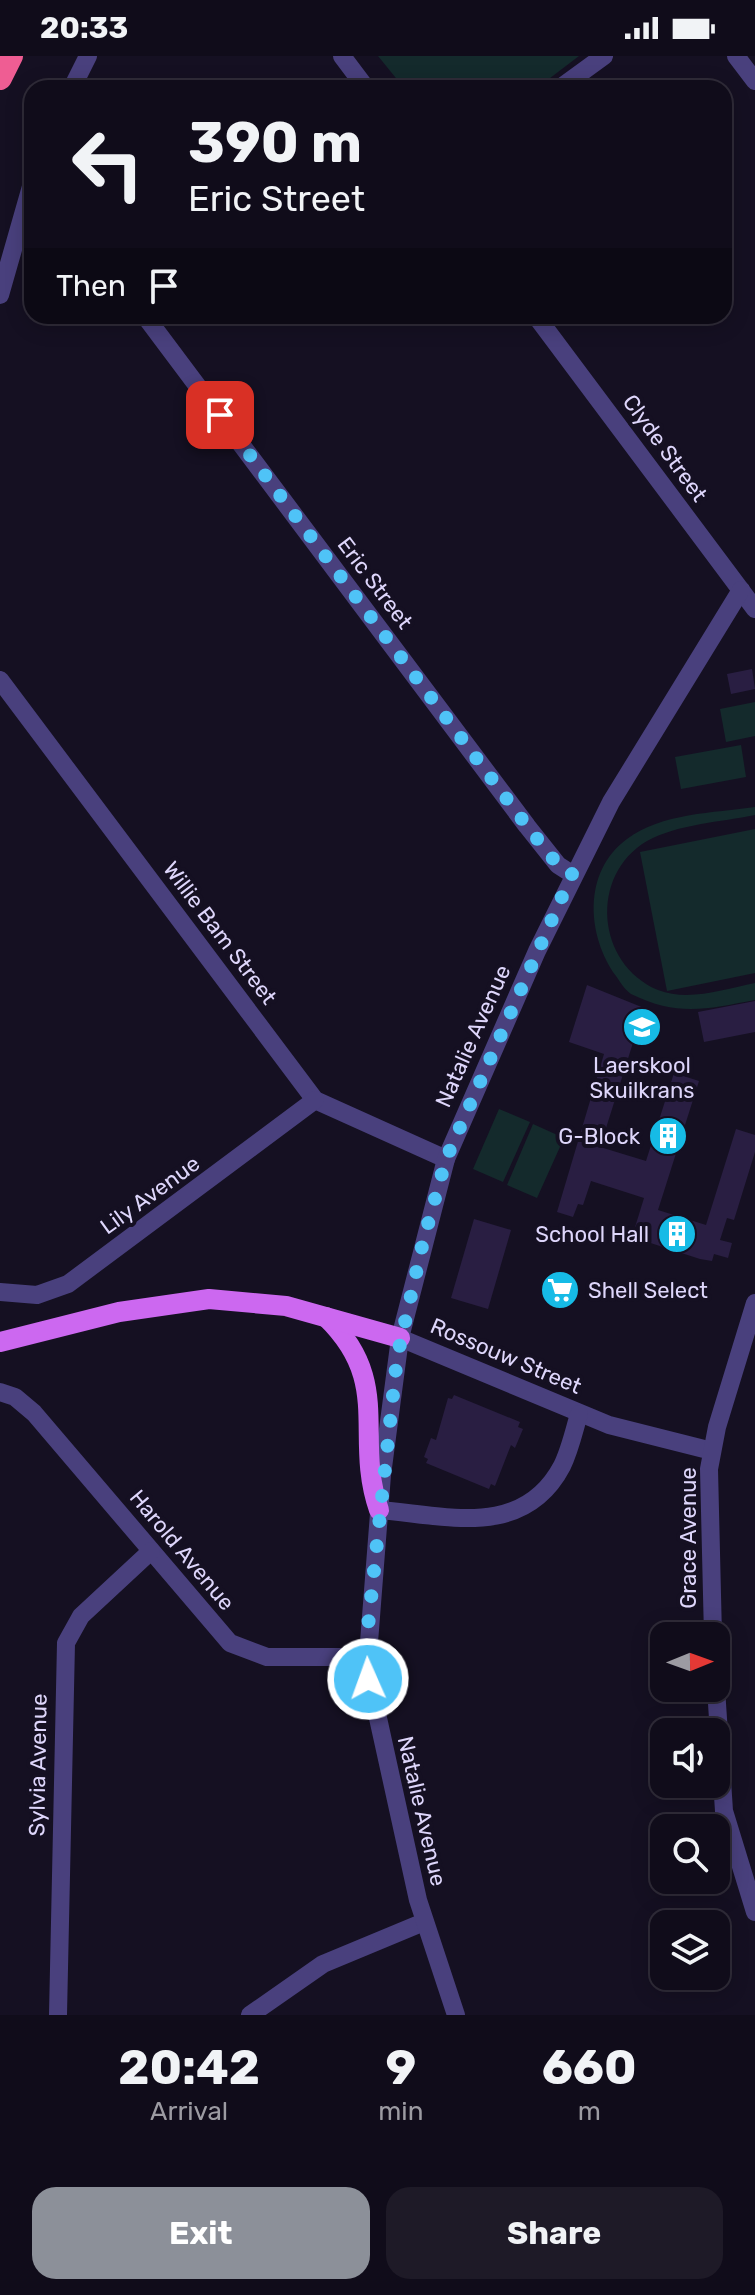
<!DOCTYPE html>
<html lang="en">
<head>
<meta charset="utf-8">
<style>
	:root { --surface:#100c1a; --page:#1e1a27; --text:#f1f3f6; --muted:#9c9ba2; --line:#302c39; --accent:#8c9099 }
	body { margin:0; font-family:Rubik,sans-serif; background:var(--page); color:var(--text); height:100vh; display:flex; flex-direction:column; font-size:30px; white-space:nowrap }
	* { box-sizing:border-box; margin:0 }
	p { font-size:26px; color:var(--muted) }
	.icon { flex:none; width:44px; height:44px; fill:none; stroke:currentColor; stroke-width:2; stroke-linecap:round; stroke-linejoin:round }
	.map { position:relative; height:1959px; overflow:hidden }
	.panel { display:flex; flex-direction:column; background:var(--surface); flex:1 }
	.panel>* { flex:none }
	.top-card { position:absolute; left:24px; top:24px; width:708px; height:244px; border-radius:24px; box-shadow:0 4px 20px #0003,0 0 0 2px var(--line); background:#100c1a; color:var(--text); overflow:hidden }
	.needle { width:52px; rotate:89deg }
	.buttons { position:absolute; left:650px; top:1566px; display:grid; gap:16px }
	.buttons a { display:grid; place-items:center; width:80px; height:80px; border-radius:16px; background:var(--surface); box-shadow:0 4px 20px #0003,0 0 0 2px var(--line); font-size:40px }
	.pin { position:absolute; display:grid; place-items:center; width:68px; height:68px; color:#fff; margin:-34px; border-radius:16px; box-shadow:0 4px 12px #0006 }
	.me { position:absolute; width:88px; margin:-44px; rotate:358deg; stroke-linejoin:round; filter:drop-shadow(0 0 6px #0008) }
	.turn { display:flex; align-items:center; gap:28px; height:168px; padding:0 32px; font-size:36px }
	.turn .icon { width:104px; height:104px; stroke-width:2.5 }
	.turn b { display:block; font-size:56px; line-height:68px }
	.then { display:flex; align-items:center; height:76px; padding:0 32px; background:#0003; gap:16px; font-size:30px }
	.eta { display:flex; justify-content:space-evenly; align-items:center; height:136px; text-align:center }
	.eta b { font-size:48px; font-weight:700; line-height:56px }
	.action { display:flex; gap:16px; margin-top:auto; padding:16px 32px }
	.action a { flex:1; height:92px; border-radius:24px; background:var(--accent); color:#fff; font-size:32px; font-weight:700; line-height:92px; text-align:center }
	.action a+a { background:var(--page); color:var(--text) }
	.status { display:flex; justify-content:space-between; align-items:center; height:56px; padding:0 40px; background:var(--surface); direction:ltr }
	.status svg { height:22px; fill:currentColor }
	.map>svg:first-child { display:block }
	.green { fill:#142a2c }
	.building { fill:#291e42 }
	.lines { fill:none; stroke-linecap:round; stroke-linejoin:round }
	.minor { stroke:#49407d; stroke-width:18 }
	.major { stroke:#cc68f0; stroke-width:20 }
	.highway { stroke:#ef5d93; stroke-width:24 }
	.route { stroke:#4fc3f7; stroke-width:14; stroke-dasharray:0 25.2 }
	.labels { text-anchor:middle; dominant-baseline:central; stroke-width:8; stroke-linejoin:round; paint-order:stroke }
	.street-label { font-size:22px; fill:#ded6fb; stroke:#151022 }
	.poi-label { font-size:22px; fill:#ded6fb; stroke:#151022; text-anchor:end }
</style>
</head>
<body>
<div class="status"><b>20:33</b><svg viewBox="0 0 49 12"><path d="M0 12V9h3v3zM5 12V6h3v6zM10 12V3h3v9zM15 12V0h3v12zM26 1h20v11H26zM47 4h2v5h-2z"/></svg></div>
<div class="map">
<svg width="755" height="1959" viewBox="0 0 755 1959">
	<rect width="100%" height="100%" fill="#151022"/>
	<!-- green -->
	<g class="green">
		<polygon points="378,0 579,0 537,32 404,32"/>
		<polygon points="755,646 755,680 726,686 720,653"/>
		<polygon points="741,689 746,721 681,733 675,701"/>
		<path d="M755 751V759C721 766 678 768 647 785 589 819 596 908 658 934 689 946 724 933 755 927V944C707 953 678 961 631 938 625 934 620 926 616 920 587 880 582 816 627 783 661 757 714 757 755 751Z"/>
		<polygon points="755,773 755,917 667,935 640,796"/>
		<polygon points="499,1053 530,1066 503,1126 473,1113"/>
		<polygon points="533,1068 564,1082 537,1142 507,1129"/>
	</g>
	<!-- building -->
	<g class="building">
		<polygon points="752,613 755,633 731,638 727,618"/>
		<polygon points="587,929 644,952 600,1091 646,1105 674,1017 699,1025 658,1154 706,1169 736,1073 755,1079 755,1096 734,1164 727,1162 720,1184 732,1187 728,1202 714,1198 712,1205 700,1203 632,1181 644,1142 591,1125 583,1149 578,1148 573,1161 557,1156 604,998 569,986"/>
		<polygon points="755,945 755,976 704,986 698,956"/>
		<polygon points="474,1163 511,1174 488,1253 451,1242"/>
		<polygon points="454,1339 520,1366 518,1371 523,1373 515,1392 511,1389 495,1430 491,1428 489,1433 426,1407 428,1403 424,1401 431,1382 436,1384 448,1342 452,1343"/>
	</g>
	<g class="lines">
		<!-- minor -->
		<g class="minor">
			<polyline points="342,0 366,32"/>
			<polyline points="736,0 755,25"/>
			<polyline points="72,32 88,0"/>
			<polyline points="560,32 604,0"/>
			<polyline points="0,239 32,127"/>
			<polyline points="145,260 527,770 558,809 572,818"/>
			<polyline points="536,260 755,553"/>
			<polyline points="0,624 315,1044 446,1103"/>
			<polyline points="0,1236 37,1239 68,1228 315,1044"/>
			<polyline points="400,1282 609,1369 712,1395"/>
			<polyline points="0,1336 15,1341 34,1357 230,1587 267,1601 366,1601"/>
			<path d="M379 1454C444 1459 523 1484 562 1410 570 1394 574 1375 579 1358"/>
			<polyline points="713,1580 709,1413 717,1371 755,1247"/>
			<polyline points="716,1632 724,1755 755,1856"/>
			<polyline points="58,1959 66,1587 81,1560 151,1495"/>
			<polyline points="250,1959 323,1908 424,1866"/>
			<polyline points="456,1959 418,1844 367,1612 382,1419 400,1282 446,1103 537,895 611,746 741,534"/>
		</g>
		<!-- major -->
		<g class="major">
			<path d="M326 1261C394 1327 353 1379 379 1454"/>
			<polyline points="0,1286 119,1256 209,1243 286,1250 400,1282"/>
		</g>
		<!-- highway -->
		<polyline class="highway" points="0,22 11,0"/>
	</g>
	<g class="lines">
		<!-- route -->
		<polyline class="route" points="220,359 527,770 558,809 572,818 446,1103 423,1186 397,1302 366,1589 368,1623"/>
	</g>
	<!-- icons -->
	<defs>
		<g id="school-disc" transform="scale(2)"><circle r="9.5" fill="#16bbe6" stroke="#151022"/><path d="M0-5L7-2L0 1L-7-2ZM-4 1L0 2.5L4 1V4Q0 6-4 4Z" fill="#fff"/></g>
		<g id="building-disc" transform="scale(2)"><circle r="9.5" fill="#16bbe6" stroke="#151022"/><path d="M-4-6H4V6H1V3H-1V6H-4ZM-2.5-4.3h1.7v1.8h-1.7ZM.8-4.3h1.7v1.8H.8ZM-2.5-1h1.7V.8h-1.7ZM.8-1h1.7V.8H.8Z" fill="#fff"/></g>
		<g id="supermarket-disc" transform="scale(2)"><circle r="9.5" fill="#16bbe6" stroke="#151022"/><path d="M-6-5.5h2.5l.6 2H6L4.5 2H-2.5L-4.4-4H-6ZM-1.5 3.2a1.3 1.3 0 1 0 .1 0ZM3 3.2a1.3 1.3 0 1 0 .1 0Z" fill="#fff"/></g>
	</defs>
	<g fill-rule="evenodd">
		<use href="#school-disc" x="642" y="971"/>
		<use href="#building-disc" x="668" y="1080"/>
		<use href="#building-disc" x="677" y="1178"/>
		<use href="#supermarket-disc" x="560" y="1234"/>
	</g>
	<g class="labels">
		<!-- street labels -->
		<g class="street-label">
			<text transform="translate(665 392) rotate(54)">Clyde Street</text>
			<text transform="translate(375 527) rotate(53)">Eric Street</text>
			<text transform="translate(220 877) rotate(53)">Willie Bam Street</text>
			<text transform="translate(473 980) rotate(-66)">Natalie Avenue</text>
			<text transform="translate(150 1139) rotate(-36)">Lily Avenue</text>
			<text transform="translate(506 1300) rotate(23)">Rossouw Street</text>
			<text transform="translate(688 1482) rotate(-90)">Grace Avenue</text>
			<text transform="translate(182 1494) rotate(50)">Harold Avenue</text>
			<text transform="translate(38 1709) rotate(-89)">Sylvia Avenue</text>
			<text transform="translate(422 1755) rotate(77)">Natalie Avenue</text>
		</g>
		<!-- poi labels -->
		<g class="poi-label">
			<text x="642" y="1009" text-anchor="middle">Laerskool<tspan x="642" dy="25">Skuilkrans</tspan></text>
			<text x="640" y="1080">G-Block</text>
			<text x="649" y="1178">School Hall</text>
			<text x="588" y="1234" text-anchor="start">Shell Select</text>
		</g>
	</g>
</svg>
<div class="buttons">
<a><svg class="needle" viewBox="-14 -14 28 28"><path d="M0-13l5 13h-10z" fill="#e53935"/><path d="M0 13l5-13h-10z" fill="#9c9ba2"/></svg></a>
<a><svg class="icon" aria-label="sound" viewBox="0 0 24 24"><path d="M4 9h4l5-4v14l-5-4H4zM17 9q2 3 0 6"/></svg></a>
<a><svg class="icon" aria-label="search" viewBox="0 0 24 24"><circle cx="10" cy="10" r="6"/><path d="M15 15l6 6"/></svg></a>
<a><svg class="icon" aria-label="layers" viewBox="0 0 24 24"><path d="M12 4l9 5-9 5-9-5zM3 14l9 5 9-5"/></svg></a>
</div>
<div class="pin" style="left:220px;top:359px;background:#d93025"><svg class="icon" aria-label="arrive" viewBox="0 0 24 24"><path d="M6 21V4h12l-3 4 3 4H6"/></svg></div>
<svg class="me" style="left:368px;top:1623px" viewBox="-20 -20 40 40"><circle r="17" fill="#4fc3f7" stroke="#fff" stroke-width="3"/><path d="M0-11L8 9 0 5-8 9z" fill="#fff"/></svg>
<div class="top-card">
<div class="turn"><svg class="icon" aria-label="left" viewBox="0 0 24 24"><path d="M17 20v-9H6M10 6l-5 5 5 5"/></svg><div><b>390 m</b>Eric Street</div></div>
<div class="then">Then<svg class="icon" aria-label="arrive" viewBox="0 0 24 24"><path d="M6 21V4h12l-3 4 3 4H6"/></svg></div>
</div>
</div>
<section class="panel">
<div class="eta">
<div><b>20:42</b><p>Arrival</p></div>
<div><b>9</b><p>min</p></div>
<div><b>660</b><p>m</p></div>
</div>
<div class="action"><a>Exit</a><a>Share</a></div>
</section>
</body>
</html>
